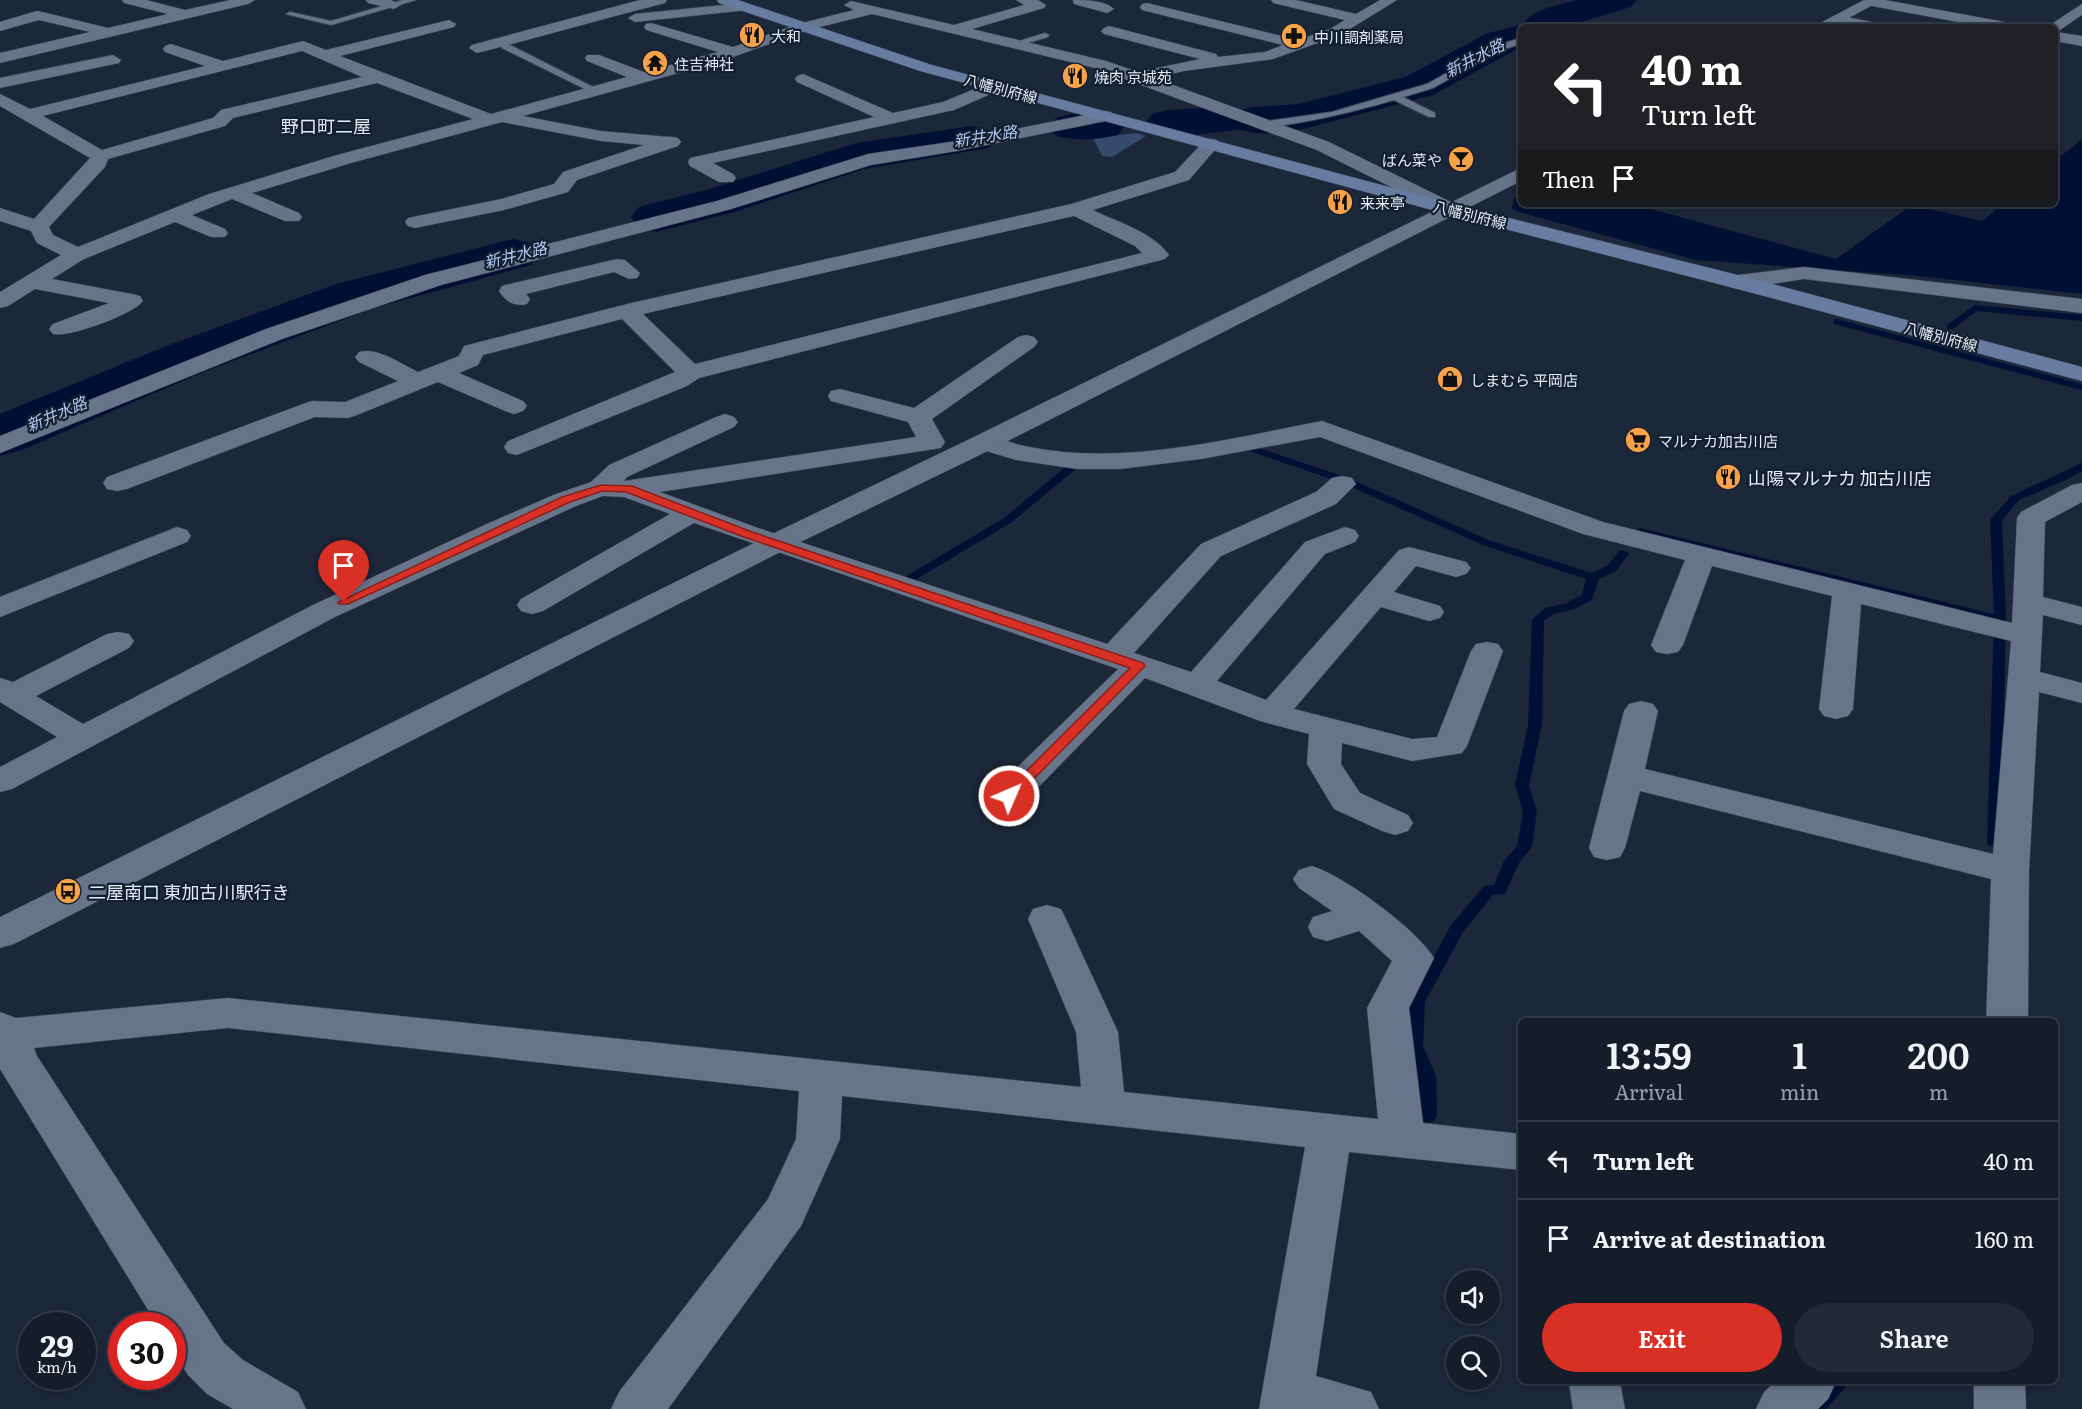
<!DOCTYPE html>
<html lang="en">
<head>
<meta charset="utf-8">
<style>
	:root { --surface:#151d2b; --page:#222a37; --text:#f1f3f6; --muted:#9da2a9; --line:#343b47; --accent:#d93025 }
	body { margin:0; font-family:Literata,"Noto Sans JP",serif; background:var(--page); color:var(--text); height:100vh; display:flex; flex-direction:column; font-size:22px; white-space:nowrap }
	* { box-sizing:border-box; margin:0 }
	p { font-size:20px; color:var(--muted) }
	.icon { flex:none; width:33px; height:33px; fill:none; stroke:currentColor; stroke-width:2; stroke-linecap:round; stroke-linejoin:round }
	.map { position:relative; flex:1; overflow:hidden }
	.sheet { position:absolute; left:1518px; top:1018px; width:540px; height:366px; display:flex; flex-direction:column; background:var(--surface); border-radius:9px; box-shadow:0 3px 9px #0003,0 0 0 2px var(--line) }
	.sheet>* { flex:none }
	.hud { position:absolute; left:1518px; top:24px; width:540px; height:183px; border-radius:9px; box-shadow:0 3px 9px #0003,0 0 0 2px var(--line); background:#202124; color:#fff; overflow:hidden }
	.buttons { position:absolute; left:1446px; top:1270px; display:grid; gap:12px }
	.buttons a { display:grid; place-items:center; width:54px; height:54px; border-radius:50%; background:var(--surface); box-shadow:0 3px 9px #0003,0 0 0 2px var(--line); font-size:30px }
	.speed { position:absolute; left:18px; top:1312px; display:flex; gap:12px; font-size:30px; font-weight:700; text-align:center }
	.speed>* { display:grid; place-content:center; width:78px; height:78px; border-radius:50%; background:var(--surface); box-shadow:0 3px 9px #0003,0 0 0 2px var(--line); line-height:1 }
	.speed small { font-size:15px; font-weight:400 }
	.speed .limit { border:9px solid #d22; background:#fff; color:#111 }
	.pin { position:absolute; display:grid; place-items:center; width:51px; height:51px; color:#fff; margin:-62px -26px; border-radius:50% 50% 50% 0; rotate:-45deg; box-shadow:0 0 6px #0007 }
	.pin .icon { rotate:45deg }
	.me { position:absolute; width:66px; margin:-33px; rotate:45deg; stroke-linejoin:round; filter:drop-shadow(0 0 4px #0008) }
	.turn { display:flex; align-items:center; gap:21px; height:126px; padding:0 24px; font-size:27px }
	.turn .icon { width:78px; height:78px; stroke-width:2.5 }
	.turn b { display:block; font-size:42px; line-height:51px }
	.then { display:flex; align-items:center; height:57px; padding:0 24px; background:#0003; gap:12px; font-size:22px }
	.eta { display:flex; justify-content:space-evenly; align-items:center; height:102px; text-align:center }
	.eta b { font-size:36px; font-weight:600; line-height:42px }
	.button { display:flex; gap:12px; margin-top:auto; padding:12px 24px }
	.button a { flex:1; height:69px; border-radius:36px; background:var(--accent); color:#fff; font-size:24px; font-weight:600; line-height:69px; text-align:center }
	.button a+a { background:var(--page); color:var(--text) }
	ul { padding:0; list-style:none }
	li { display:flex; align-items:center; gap:18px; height:78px; padding:0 24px; border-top:2px solid var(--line) }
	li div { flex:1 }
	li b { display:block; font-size:22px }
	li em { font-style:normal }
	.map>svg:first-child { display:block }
	.green { fill:#354b6e }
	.water { fill:#001035 }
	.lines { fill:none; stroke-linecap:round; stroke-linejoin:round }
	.stream { fill:#001035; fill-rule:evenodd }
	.river { fill:#001035; fill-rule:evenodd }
	.service-casing { stroke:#3b4554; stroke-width:2 }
	.minor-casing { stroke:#3b4554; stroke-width:1 }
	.tertiary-casing { stroke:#3b4554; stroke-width:1 }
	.secondary-casing { stroke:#3b4554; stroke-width:1 }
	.service { fill:#677489; fill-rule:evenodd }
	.minor { fill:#677489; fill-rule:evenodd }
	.tertiary { fill:#677489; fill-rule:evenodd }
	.secondary { fill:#667ca0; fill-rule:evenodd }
	.route { fill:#d93025; stroke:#8d1f18; stroke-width:1.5 }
	.labels { text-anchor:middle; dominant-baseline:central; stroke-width:4.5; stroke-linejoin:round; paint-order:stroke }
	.far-poi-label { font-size:15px; fill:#e4ecf8; stroke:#131e2f; text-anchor:start }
	.far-street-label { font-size:15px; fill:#e4ecf8; stroke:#131e2f }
	.far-water-label { font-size:16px; font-style:italic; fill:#b0c9f3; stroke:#131e2f }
	.far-quarter-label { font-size:18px; fill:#e4ecf8; stroke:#131e2f }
	.poi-label { font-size:18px; fill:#e4ecf8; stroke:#131e2f; text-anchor:start }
</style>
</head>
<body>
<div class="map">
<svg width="2082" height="1409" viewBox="0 0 2082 1409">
	<rect width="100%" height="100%" fill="#1c2739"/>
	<!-- green -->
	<polygon class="green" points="1137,133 1146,136 1112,157 1102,156 1093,138"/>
	<!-- water -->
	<polygon class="water" points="2082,139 2082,294 1918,276 1696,260 1522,213 1512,209 1514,198 1521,196 1521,204 1632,204 1836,259 1912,205 1982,221 2003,204 2055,204 2055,161"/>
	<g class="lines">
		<!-- stream -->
		<g class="stream">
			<polygon points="1975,305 2082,315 2082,321 1977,311 1953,329 1947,329 1947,325"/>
			<polygon points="1837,319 2082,384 2082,390 1834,324 1834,320"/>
			<polygon points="1244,443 1348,478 1491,541 1592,573 1608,565 1619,551 1623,550 1629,554 1616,571 1599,579 1592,600 1572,610 1553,614 1544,621 1542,725 1529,785 1537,812 1532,847 1519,863 1505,894 1493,895 1463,932 1425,1002 1423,1046 1436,1076 1437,1116 1434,1121 1428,1123 1422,1121 1419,1116 1418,1076 1405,1046 1409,1002 1451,925 1484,886 1494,885 1504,861 1517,846 1523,812 1515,785 1528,725 1532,620 1545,608 1564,604 1582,595 1586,579 1483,545 1340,482 1244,449 1237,451 1232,448"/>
			<polygon points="1087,462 1091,463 1091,467 1077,468 1012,522 915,580 911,581 905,577 1004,518 1070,463"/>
			<polygon points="2082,463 2082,471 2066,480 2019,500 2002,520 2006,619 2001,842 1999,846 1989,846 1987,842 1994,621 1636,533 1634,531 1640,528 1994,614 1990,520 2011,496"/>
			<polygon points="1824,1382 1847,1382 1844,1389 1826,1409 1801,1409 1805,1402"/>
		</g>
		<!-- river -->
		<g class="river">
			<path d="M1578 0H1637L1631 7 1564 27H1521V47L1433 95 1315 126C1296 131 1274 134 1254 133 1248 132 1242 129 1236 130 1208 133 1180 139 1152 132L1145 123 1152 114 1167 110 1223 107 1238 111 1253 107 1299 104 1405 77 1488 33 1522 25C1534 8 1559 5 1578 0Z"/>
			<path d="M1103 113 1118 117 1125 126 1118 135C1097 140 1077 141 1056 136L1049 127 1056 118 1071 114Z"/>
			<polygon points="972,126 988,130 994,139 988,148 864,169 738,211 656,232 639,227 631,217 639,207 706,190 856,143"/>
			<polygon points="513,239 531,243 539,254 531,265 374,308 206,371 22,450 0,456 0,414 164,347 336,284"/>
		</g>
		<!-- service casing -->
		<g class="service-casing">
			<g id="service">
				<polygon points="403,0 416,0 331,25 286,14 290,12 331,21"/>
				<polygon points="1045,33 1049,35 1048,37 1014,47 1010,44"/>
				<path d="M1521 38V44L1501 50 1433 88 1403 97 1435 113V117H1429L1394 100C1349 113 1307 123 1261 128L1256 125 1261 122 1332 112 1427 84 1495 46Z"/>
				<polygon points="502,44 508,44 601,91 593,93 502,48"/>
			</g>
		</g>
		<!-- minor casing -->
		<g class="minor-casing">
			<g id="minor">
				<polygon points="122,0 146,0 185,10 230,0 255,0 248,4 0,63 0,53 90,32 39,20 0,31 0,22 33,12 38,11 108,28 168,14 124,3"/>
				<polygon points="366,0 391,0 401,5 394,9 368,3"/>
				<path d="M640 0H667L665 3C602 19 540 37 477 53L469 48 472 45Z"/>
				<path d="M1016 0H1038L1046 5 1044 8 972 29 1106 61 1138 72 1200 59 1104 34 1101 31 1104 28 1109 26 1216 54 1218 57 1265 52 1283 45 1142 10 1140 7 1142 4 1147 3 1298 40 1330 29 1345 20 1273 3 1271 0H1296L1356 14 1380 0H1397L1340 35 1273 59 1184 71 1154 78 1329 142 1457 205 1460 209 1457 213H1443L1317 150 1095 68 872 14 808 30 722 61 523 116 601 131 658 136C665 137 671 136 678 138L681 142 678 146 577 180 568 192 504 210 415 228 408 226 405 222 408 218 501 199 554 184 563 172 644 145 601 141 502 122 351 163 252 193 299 213 302 217 299 221H285L232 199 192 215 225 229 228 233 225 237H211L175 222 84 259 52 279 132 294 140 296 143 301C134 314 69 338 53 334L49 329 53 324 109 303 35 289 8 306 0 308V292L61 255 37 243 31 231 0 221V208L34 219 90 158 0 106V94L30 109 205 66 165 52 163 49 165 46 171 44 223 61 303 41 326 50 449 20 456 24 454 27 340 56 491 114 627 77 587 61 585 58 587 55H599L644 72 718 52 646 30 644 27 646 24 651 23 733 47 798 24 854 10 844 5 851 1 954 25 1024 5ZM302 51 362 77 221 110 213 118 102 150 43 116ZM377 83 473 119 337 155 209 194 78 247 53 235 49 227 105 167 108 159 225 126 233 118Z"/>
				<path d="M1073 0C1086 0 1104 0 1114 9L1107 13 1074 4Z"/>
				<polygon points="1866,0 1885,0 2010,23 2017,27 1985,27 1872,6 1867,5"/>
				<polygon points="743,3 748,4 750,7 748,10 635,22 628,18 635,14"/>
				<polygon points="2082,4 2082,15 2057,32 2082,36 2082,46 2055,41 2055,27 2048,27 2050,25"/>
				<polygon points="1836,15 1882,24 1884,27 1854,27 1831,22 1829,19"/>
				<polygon points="113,55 121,60 119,63 0,88 0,78"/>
				<polygon points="803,74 893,113 943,102 994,81 1002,86 1000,90 954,110 713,163 733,174 736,178 733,182 719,182 690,166 688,162 690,158 874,117 797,82 795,79 797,76"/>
				<polygon points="1105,111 1111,112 1114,116 1111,120 957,151 871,165 731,209 441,285 282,339 0,453 0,436 266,329 425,275 717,201 868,154 957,141"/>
				<path d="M1211 139 1217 140 1220 144 1189 180 1093 210C1117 222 1153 232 1169 255L1165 259 699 378 687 386 517 455 508 453 504 447 508 441 675 372 622 319 483 355 478 365 459 373 523 401 527 406 523 411 514 414 505 411 438 382 357 415 348 418 315 417 127 489 117 491 107 489 103 483 107 477 303 404 312 401 345 402 398 381 359 362 355 357 359 352C378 347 401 364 418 372L459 356 464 346 627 304 1071 204 1175 172 1205 140ZM1074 216 1135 246 1142 253 695 364 643 314Z"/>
				<path d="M617 259 625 260 640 273 637 278 629 279 614 272 526 294 530 299 527 304C514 307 506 302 499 291L502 286Z"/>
				<polygon points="1804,267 2082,299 2082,313 1804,279 1738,289 1730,287 1727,282 1730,277 1738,275"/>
				<polygon points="1026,335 1034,337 1038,342 1034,347 932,419 945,442 941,448 660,492 758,528 1107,644 1201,544 1316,492 1332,478 1342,476 1352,478 1356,484 1336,504 1221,556 1134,653 1191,672 1305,542 1345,527 1355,530 1359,536 1355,542 1325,554 1217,681 1266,700 1399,550 1409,547 1466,562 1471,568 1466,574 1456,577 1416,566 1394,592 1440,606 1444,612 1440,618 1429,621 1381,607 1294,709 1412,739 1437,737 1471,651 1476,644 1487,642 1498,644 1503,651 1467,746 1462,753 1412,761 1342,743 1341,764 1360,793 1408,815 1413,823 1408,831 1395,835 1382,831 1334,809 1307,764 1309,734 1260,721 1145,678 1022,804 1009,807 996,804 991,796 996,788 1118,669 694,523 543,611 532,614 521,611 517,605 521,599 670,514 624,497 603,496 576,506 335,617 12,789 0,792 0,767 57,737 0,702 0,678 13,682 107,634 118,632 129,634 134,641 129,648 36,696 83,724 313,605 491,522 556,494 591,482 609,465 716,417 725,414 734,417 738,422 734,427 627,477 624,481 916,437 908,422 831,401 828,396 831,391 840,389 914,408 1018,337"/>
				<path d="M1322 421 1603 522 2012 623 2017 518 2021 512 2072 485 2082 483V502L2045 522 2043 597 2082 607V625L2043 615 2040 672 2082 683V703L2039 692 2029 871 2028 1022H1986L1991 879 1640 791 1625 848 1620 857 1607 860 1594 857 1589 848 1624 711 1629 704 1641 701 1653 704 1658 711 1645 769 1993 854 2011 641 1861 604 1853 709 1848 716 1836 719 1824 716 1819 709 1832 596 1712 566 1683 645 1678 652 1667 654 1656 652 1651 645 1685 560 1583 534 1320 437 1201 459 1120 469H1077L1016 460 976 448 972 442 976 436C992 433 1004 441 1020 445 1038 449 1059 452 1078 453 1159 457 1243 436 1322 421Z"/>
				<polygon points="177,527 187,530 191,536 187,542 0,617 0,597"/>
				<path d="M1312 866C1343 875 1418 930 1434 958L1409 1008 1423 1123 1521 1134V1170L1349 1152 1316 1376 1371 1392 1379 1409H1259L1305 1147 842 1096 840 1139 801 1226 668 1409H611L619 1392 768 1199 796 1139 799 1091 228 1028 34 1048 37 1056 224 1343 243 1360 298 1392 306 1409H233L207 1394 188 1375 172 1350V1326H158L0 1069V1012L16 1018 228 998 1081 1087 1076 1032 1028 919 1033 909 1047 905 1061 909 1066 919 1118 1032 1124 1092 1378 1119 1367 1008 1392 961 1359 931 1327 941 1313 937 1308 927 1313 917 1332 911 1299 888 1293 879 1299 870Z"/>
				<polygon points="1569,1382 1620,1382 1625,1409 1573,1409"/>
				<polygon points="1775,1382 1836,1382 1828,1399 1818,1409 1756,1409 1764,1392"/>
				<polygon points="1974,1382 2025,1382 2026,1409 1974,1409"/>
			</g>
		</g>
		<!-- tertiary casing -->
		<g class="tertiary-casing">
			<g id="tertiary">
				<polygon points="1864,0 1882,0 1832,27 1813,27"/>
				<polygon points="1521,168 1521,181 994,448 786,549 14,944 0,948 0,917 766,537 976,436"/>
			</g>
		</g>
		<!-- secondary casing -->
		<g class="secondary-casing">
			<polygon id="secondary" points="717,0 738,0 932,65 1457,205 1746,277 2082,367 2082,381 1730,287 1443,213 920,71 719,3"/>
		</g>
		<!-- service -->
		<use href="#service" class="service"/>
		<!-- minor -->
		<use href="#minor" class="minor"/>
		<!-- tertiary -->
		<use href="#tertiary" class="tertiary"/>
		<!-- secondary -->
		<use href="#secondary" class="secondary"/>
	</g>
	<!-- route -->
	<polygon class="route" points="601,485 632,486 752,532 1143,663 1145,666 1014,799 1004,799 1002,796 1004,793 1130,668 744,537 626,492 602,491 570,502 348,604 339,604 338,602 562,497"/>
	<!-- icons -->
	<defs>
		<g id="restaurant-disc" transform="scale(1.35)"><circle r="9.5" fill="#f7a148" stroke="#131e2f"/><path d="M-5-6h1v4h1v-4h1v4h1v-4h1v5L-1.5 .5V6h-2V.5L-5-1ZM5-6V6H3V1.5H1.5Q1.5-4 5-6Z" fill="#111"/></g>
		<g id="pharmacy-disc" transform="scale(1.35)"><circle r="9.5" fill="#f7a148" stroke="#131e2f"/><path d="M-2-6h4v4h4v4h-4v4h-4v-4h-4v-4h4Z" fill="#111"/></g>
		<g id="temple-disc" transform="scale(1.35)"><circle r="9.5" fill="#f7a148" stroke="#131e2f"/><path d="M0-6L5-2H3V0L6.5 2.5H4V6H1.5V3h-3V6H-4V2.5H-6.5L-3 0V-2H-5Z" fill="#111"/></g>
		<g id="bar-disc" transform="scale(1.35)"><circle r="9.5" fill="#f7a148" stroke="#131e2f"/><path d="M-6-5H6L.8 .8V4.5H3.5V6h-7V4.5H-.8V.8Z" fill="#111"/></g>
		<g id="shop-disc" transform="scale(1.35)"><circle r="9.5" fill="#f7a148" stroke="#131e2f"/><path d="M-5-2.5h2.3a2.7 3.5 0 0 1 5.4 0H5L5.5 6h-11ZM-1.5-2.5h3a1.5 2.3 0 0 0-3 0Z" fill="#111"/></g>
		<g id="supermarket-disc" transform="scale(1.35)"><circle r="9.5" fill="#f7a148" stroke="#131e2f"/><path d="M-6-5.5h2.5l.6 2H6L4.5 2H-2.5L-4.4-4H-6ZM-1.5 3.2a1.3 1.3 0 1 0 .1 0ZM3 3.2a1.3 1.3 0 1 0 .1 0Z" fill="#111"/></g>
		<g id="bus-disc" transform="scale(1.35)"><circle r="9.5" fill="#f7a148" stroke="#131e2f"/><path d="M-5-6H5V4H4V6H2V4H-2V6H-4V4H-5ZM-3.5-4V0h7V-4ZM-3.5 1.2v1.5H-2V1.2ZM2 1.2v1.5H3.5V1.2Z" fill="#111"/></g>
	</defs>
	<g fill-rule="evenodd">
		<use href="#restaurant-disc" x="752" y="35"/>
		<use href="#pharmacy-disc" x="1294" y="36"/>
		<use href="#temple-disc" x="655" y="63"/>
		<use href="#restaurant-disc" x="1075" y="76"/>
		<use href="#bar-disc" x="1461" y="159"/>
		<use href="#restaurant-disc" x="1340" y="202"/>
		<use href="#shop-disc" x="1450" y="379"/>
		<use href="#supermarket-disc" x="1638" y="440"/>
		<use href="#restaurant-disc" x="1728" y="477"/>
		<use href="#bus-disc" x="68" y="891"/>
	</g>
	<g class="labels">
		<!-- far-poi labels -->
		<g class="far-poi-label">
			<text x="771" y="35">大和</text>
			<text x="1314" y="36">中川調剤薬局</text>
			<text x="674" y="63">住吉神社</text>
			<text x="1094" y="76">焼肉 京城苑</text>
			<text x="1442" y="159" text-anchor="end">ばん菜や</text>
			<text x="1360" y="202">来来亭</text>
			<text x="1470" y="379">しまむら 平岡店</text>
			<text x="1658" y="440">マルナカ加古川店</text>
		</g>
		<!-- far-street labels -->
		<g class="far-street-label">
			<text transform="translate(1001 88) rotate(15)">八幡別府線</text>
			<text transform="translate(1470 214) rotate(14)">八幡別府線</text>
			<text transform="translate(1941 336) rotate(15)">八幡別府線</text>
		</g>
		<!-- far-water labels -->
		<g class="far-water-label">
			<text transform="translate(1474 57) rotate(-27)">新井水路</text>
			<text transform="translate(985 135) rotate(-9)">新井水路</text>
			<text transform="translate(515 254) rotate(-14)">新井水路</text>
			<text transform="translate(56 413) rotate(-23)">新井水路</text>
		</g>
		<!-- far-quarter labels -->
		<g class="far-quarter-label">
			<text x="326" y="125">野口町二屋</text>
		</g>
		<!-- poi labels -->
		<g class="poi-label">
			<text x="1748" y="477">山陽マルナカ 加古川店</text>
			<text x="88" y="891">二屋南口 東加古川駅行き</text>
		</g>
	</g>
</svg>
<div class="buttons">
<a><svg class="icon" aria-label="sound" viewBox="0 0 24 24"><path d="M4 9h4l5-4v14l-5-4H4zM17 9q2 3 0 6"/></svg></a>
<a><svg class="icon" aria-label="search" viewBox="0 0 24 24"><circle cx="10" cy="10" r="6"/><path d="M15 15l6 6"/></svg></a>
</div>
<div class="speed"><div>29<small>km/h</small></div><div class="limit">30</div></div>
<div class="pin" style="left:344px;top:602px;background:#d93025"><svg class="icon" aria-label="arrive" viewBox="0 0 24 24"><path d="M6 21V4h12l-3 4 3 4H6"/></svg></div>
<svg class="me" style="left:1009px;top:796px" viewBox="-20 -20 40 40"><circle r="17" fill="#d93025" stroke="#fff" stroke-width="3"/><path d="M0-11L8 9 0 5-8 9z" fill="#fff"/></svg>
<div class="hud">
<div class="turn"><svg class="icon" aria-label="left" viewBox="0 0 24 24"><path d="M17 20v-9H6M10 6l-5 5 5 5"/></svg><div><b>40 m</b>Turn left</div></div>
<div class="then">Then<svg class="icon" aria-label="arrive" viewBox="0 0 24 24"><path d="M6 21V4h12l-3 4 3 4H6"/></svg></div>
</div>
<section class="sheet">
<div class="eta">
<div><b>13:59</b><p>Arrival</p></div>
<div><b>1</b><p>min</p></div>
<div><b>200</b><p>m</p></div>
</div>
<ul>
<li><svg class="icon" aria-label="left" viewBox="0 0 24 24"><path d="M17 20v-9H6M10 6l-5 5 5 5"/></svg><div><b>Turn left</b></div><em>40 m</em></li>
<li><svg class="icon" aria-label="arrive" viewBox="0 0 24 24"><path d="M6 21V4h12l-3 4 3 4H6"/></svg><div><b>Arrive at destination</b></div><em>160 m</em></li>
</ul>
<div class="button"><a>Exit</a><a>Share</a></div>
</section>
</div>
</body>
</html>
